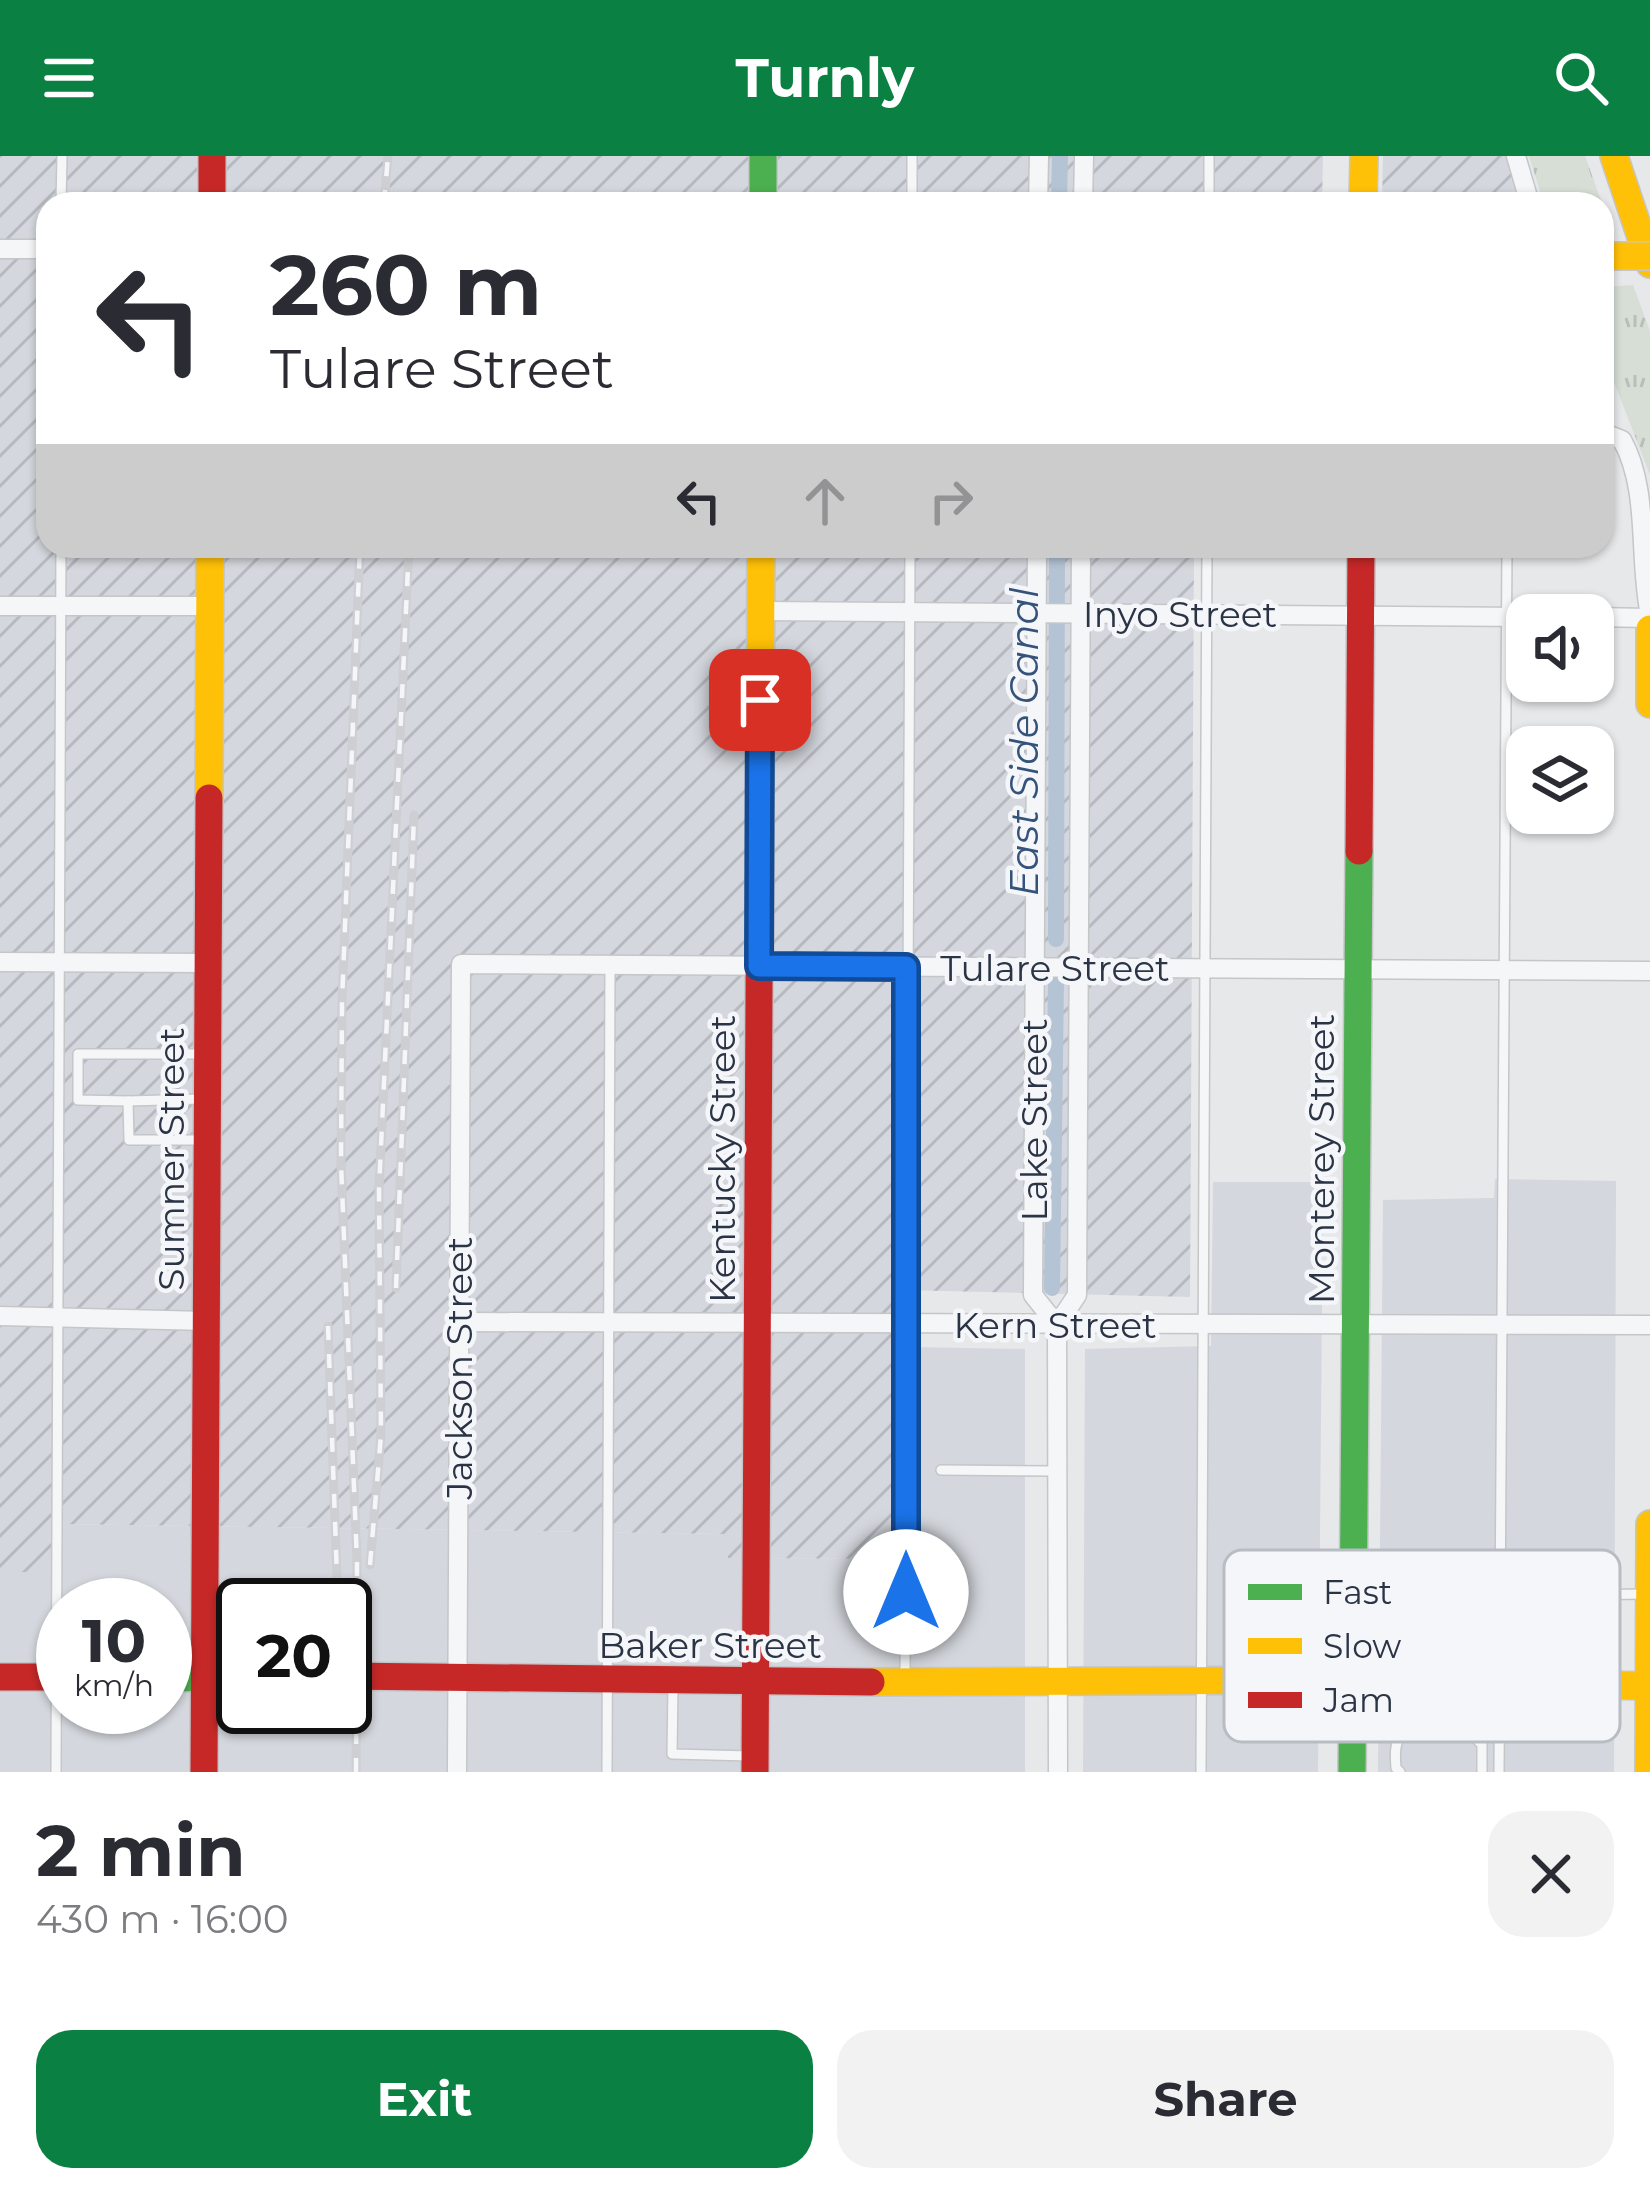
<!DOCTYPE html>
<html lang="en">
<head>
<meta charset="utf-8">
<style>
	:root { --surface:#fff; --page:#f2f2f3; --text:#2b2b33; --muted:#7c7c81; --accent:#0b8043 }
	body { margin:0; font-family:Montserrat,sans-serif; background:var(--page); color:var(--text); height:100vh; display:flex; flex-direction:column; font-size:45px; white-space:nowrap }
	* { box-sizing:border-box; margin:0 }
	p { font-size:39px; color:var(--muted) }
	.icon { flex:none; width:66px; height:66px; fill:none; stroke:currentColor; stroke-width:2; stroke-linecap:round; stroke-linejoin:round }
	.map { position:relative; height:1616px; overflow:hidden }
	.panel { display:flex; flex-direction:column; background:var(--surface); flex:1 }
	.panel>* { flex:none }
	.banner { position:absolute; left:36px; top:36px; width:1578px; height:366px; border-radius:36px; box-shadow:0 3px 9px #0004; background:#fff; color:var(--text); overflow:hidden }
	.tools { position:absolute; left:1506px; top:438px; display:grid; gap:24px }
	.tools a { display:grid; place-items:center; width:108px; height:108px; border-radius:24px; background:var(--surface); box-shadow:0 3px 9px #0004; font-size:60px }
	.speed { position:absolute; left:36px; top:1422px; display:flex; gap:24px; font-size:60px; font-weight:700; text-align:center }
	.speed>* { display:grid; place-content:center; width:156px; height:156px; border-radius:50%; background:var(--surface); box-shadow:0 3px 9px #0004; line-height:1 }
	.speed small { font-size:30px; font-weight:400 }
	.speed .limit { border:6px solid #111; border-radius:18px; background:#fff; color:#111 }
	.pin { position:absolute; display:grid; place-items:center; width:102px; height:102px; color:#fff; margin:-51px; border-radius:24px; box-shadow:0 6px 18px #0006 }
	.me { position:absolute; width:132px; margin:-66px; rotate:0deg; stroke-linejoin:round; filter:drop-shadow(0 0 9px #0008) }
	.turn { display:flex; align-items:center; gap:42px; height:252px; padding:0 36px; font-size:54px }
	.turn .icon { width:156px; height:156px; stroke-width:2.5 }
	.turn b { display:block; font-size:84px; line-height:102px }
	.lanes { display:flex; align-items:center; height:114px; padding:0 36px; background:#0003; justify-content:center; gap:60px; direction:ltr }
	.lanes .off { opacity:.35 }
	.round { display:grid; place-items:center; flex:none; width:126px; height:126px; border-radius:36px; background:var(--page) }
	.overview { display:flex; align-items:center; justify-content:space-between; height:204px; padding:0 36px }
	h1 { font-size:72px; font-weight:700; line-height:90px }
	.cta { display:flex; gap:24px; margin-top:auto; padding:24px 36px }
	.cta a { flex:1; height:138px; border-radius:36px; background:var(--accent); color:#fff; font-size:48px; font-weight:700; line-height:138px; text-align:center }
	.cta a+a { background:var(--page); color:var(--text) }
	header { display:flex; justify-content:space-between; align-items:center; height:156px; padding:0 36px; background:var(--accent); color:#fff; font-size:54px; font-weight:700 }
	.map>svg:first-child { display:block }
	.built { fill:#d4d7dd; fill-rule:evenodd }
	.industrial { fill:url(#industrial-furrows) }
	.grass { fill:url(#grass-tufts) }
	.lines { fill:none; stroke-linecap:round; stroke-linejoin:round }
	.canal { stroke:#b4c4d5; stroke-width:16 }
	.lane-casing { stroke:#c4c6c8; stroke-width:12 }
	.street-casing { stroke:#c4c6c8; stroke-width:21 }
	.fast-casing { stroke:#c4c6c8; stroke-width:30 }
	.slow-casing { stroke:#c4c6c8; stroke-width:30 }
	.jam-casing { stroke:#c4c6c8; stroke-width:30 }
	.lane { stroke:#f5f6f7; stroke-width:9 }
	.street { stroke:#f5f6f7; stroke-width:18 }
	.fast { stroke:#4caf50; stroke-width:27 }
	.slow { stroke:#ffc107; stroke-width:27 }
	.jam { stroke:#c62828; stroke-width:27 }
	.rail-casing { stroke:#cecfd2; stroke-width:9 }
	.rail { stroke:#f4f6f9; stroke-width:4.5; stroke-dasharray:14; stroke-linecap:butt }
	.slow-bridge-casing { stroke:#c4c6c8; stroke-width:30; stroke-linecap:butt }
	.slow-bridge { stroke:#ffc107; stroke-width:27 }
	.route-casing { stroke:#114b97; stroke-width:30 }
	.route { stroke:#1a73e8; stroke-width:21 }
	.labels { text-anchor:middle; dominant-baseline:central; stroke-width:9; stroke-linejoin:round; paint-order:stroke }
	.street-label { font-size:36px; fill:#2b3445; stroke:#f4f6f9 }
	.water-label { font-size:39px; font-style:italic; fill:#34527a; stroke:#f4f6f9 }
	.key { fill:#f4f6f9; stroke:#b8bcc3; stroke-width:3 }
	.key-label { font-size:33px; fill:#2b3445 }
</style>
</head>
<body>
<header><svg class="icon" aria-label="menu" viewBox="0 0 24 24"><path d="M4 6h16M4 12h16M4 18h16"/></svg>Turnly<svg class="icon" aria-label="search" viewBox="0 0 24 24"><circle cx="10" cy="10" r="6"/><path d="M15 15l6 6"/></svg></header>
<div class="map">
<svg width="1650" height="1616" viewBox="0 0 1650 1616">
	<defs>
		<pattern id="industrial-furrows" width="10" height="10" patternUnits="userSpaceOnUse" patternTransform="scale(3)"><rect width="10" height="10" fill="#d4d7dd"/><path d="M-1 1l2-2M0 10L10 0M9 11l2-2" fill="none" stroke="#b6b9bf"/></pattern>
		<pattern id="grass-tufts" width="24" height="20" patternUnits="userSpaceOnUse" patternTransform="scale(3)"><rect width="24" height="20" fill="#d6ded6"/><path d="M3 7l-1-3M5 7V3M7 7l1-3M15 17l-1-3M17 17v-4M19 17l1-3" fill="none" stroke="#b8bfb9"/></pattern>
	</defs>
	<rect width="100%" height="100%" fill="#e6e8ea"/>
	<!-- built -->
	<g class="built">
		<polygon points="1495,1023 1616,1025 1614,1616 1378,1616 1383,1044 1494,1042"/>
		<polygon points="1213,1026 1323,1026 1318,1616 1083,1616 1085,1193 1211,1190"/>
		<path d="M912 1191 1025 1193V1616H0V1416H48L64 1368 726 1378 729 1402 915 1403ZM63 1449H165V1551H63ZM243 1449H345V1551H243Z"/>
	</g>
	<!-- industrial -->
	<g class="industrial">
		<polygon points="0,0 1323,0 1322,48 48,48 48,390 1194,390 1190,1141 901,1134 900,1403 728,1402 725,1378 64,1368 48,1416 0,1416"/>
		<polygon points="1383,0 1519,0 1532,48 1382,48"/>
	</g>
	<!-- grass -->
	<g class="grass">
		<polygon points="1529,0 1585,0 1606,58 1602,58 1602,48 1544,48"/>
		<polygon points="1633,129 1650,175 1650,319 1602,195 1602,131"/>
	</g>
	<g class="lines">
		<!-- canal -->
		<g class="canal">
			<polyline points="1059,48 1060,0"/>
			<polyline points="1056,783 1057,390"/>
			<polyline points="1052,1132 1056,825"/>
		</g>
		<!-- lane casing -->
		<g class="lane-casing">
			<g id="lane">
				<polyline points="61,48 62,0"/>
				<polyline points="912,48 912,0"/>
				<polyline points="1209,48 1209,0"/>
				<polyline points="203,898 78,898 78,944 128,945 129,984 205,984"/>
				<polyline points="128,945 201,943"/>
				<polyline points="941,1314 1057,1315"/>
				<polyline points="1299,1519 1299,1426 1351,1425"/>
				<polyline points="905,1520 910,390"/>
				<polyline points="1571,1526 1571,1443 1576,1439 1644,1438"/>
				<polyline points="673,1530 672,1598 750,1600"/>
				<polyline points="1473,1530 1471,1577 1482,1589 1482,1616"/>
				<polyline points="56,1616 61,390"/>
				<polyline points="607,1616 610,809"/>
				<polyline points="1201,1616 1207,390"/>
				<path d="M1400 1616 1396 1612C1395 1599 1394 1586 1403 1577H1471"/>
				<polyline points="1499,1616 1507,390"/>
			</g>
		</g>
		<!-- street casing -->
		<g class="street-casing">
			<g id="street">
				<polyline points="1516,0 1530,48"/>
				<polyline points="1038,48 1039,0"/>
				<polyline points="1083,48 1084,0"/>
				<polyline points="0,93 48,93"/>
				<path d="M1602 276 1622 284C1650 334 1638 402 1650 459"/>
				<polyline points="1037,390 1033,1139 1057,1169"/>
				<polyline points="0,450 210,450"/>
				<polyline points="761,455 1527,461"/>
				<polyline points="1593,461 1650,462"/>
				<polyline points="0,806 208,807"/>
				<polyline points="0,1160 207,1165"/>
				<polyline points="459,1166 1650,1169"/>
				<polyline points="457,1616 461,808 1650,815"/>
				<polyline points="1058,1616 1057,1169 1077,1139 1081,390"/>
			</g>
		</g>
		<!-- fast casing -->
		<g class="fast-casing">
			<g id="fast">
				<polyline points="763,0 763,48"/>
				<polyline points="165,1522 243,1521"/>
				<polyline points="1352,1616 1359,695"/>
			</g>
		</g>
		<!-- slow casing -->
		<g class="slow-casing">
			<g id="slow">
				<polyline points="1614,0 1650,108"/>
				<polyline points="1363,48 1364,0"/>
				<polyline points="1650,473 1650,548"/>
				<polyline points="209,642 210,390"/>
				<polyline points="760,647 761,390"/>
				<polyline points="871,1526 1352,1524 1650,1530"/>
				<polyline points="1649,1616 1650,1368"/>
			</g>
		</g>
		<!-- jam casing -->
		<g class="jam-casing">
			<g id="jam">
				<polyline points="212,0 212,48"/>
				<polyline points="1359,695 1361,390"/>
				<polyline points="345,1520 871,1526"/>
				<polyline points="0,1521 63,1521"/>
				<polyline points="204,1616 209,642"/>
				<polyline points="755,1616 760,647"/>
			</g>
		</g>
		<!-- lane -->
		<use href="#lane" class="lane"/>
		<!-- street -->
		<use href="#street" class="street"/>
		<!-- fast -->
		<use href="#fast" class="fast"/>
		<!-- slow -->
		<use href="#slow" class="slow"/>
		<!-- jam -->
		<use href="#jam" class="jam"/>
		<!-- rail casing -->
		<g class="rail-casing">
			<g id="rail">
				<polyline points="384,48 388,0"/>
				<polyline points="396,1132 414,659"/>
				<polyline points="328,1170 338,1449"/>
				<polyline points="370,1409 381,1279 379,1033 409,390"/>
				<polyline points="356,1616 357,1406 341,1007 342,846 360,390"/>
			</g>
		</g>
		<!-- rail -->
		<use href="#rail" class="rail"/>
		<!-- slow-bridge casing -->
		<g class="slow-bridge-casing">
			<polyline id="slow-bridge" points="1611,100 1650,100"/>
		</g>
		<!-- slow-bridge -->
		<use href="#slow-bridge" class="slow-bridge"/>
	</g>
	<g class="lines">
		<!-- route casing -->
		<g class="route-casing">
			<polyline id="route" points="760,544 759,810 906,811 906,1436"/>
		</g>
		<!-- route -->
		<use href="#route" class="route"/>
	</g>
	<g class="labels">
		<!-- street labels -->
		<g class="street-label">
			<text x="1180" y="458">Inyo Street</text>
			<text x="1055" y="812">Tulare Street</text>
			<text transform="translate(1034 964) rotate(-90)">Lake Street</text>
			<text transform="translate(171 1003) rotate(-90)">Sumner Street</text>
			<text transform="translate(722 1003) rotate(-90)">Kentucky Street</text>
			<text transform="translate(1321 1003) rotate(-90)">Monterey Street</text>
			<text x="1055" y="1169">Kern Street</text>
			<text transform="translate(459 1212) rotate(-90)">Jackson Street</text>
			<text x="710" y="1489">Baker Street</text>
		</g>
		<!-- water labels -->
		<g class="water-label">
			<text transform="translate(1024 586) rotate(-90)">East Side Canal</text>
		</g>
	</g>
	<!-- legend -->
	<rect x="1224" y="1394" width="396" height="192" rx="18" class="key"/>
	<rect x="1248" y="1428" width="54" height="16" fill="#4caf50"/>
	<rect x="1248" y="1482" width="54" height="16" fill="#ffc107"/>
	<rect x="1248" y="1536" width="54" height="16" fill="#c62828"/>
	<g class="key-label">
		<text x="1323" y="1448">Fast</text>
		<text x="1323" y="1502">Slow</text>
		<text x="1323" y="1556">Jam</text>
	</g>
</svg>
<div class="tools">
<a><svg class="icon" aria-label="sound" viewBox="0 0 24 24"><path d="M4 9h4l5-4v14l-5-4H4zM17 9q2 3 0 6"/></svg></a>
<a><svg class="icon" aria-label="layers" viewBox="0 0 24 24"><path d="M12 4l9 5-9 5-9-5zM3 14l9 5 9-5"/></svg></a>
</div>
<div class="speed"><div>10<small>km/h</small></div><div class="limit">20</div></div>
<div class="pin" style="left:760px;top:544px;background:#d93025"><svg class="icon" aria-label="arrive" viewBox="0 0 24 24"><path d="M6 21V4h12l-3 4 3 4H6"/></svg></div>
<svg class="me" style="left:906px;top:1436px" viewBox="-20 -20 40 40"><circle r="19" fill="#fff"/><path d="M0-13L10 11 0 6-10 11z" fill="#1a73e8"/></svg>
<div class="banner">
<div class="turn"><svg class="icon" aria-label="left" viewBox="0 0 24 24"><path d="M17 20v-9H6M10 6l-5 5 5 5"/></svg><div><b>260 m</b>Tulare Street</div></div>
<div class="lanes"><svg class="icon" aria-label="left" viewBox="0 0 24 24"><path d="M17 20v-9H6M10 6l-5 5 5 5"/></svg><svg class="icon off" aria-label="ahead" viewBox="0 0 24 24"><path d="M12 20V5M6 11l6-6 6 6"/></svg><svg class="icon off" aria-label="right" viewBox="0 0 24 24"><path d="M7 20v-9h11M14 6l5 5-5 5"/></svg></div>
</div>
</div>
<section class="panel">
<div class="overview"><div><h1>2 min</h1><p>430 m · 16:00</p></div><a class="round"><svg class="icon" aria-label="close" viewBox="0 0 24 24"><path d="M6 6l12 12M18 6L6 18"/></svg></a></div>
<div class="cta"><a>Exit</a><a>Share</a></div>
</section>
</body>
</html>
